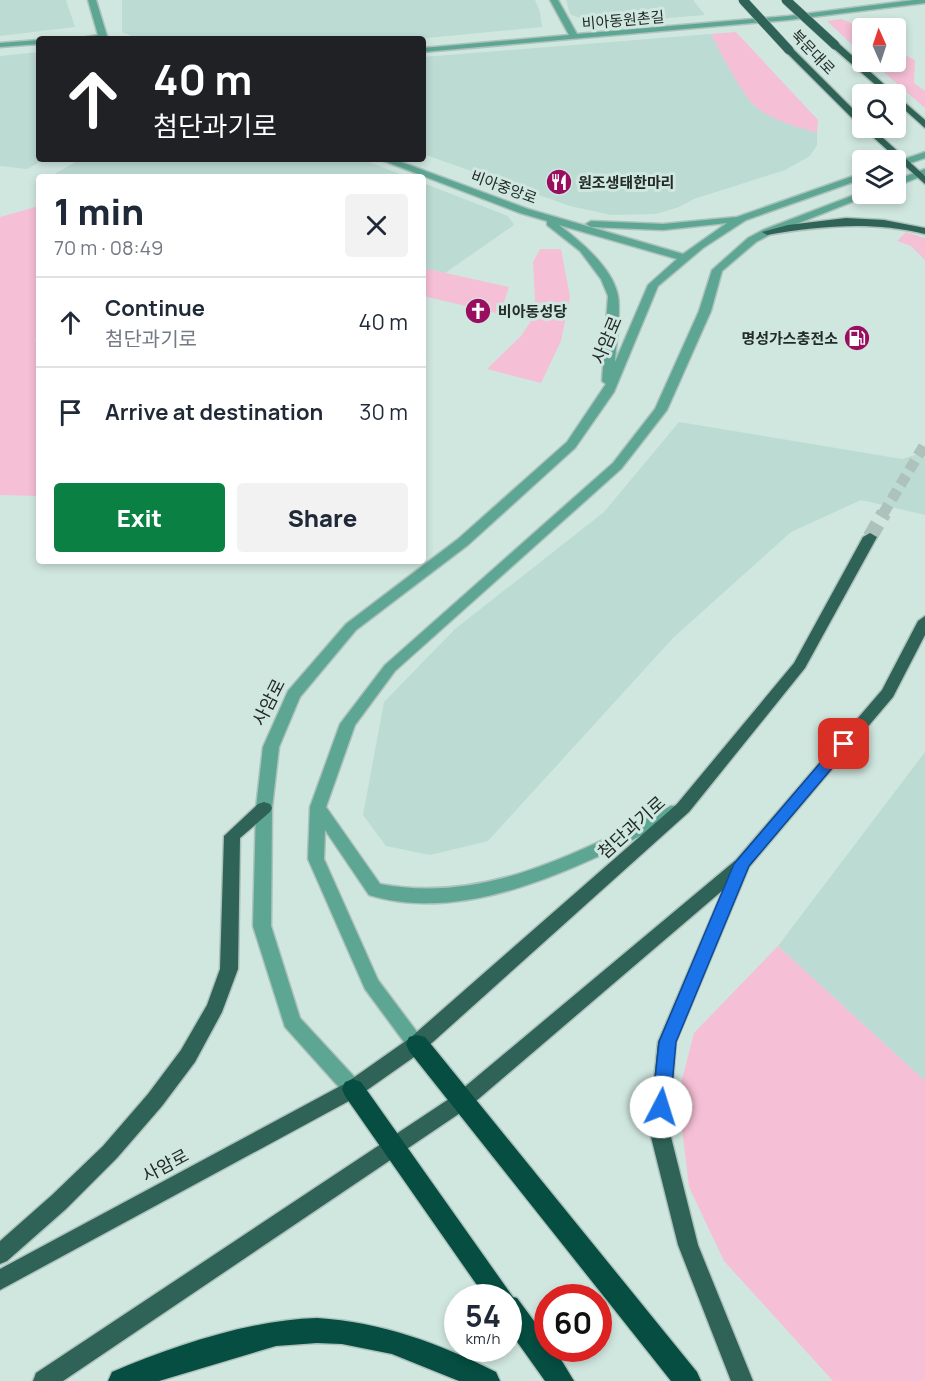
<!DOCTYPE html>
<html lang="en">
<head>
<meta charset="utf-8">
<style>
	:root { --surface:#fff; --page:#f2f2f3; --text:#1f2937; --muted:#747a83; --line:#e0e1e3; --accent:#0b8043 }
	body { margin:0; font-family:Manrope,"Noto Sans KR",sans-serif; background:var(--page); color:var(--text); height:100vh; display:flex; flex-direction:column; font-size:22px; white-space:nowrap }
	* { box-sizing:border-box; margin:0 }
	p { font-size:20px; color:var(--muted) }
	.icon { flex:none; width:33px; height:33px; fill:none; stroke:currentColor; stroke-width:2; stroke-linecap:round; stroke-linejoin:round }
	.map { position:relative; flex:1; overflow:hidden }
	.panel { position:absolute; left:36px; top:174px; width:390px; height:390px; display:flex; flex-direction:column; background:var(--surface); border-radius:6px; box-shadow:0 3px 9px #0003 }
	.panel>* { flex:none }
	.top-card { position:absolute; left:36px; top:36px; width:390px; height:126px; border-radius:6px; box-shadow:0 3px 9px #0003; background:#202124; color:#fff; overflow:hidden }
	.needle { width:39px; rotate:357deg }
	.fabs { position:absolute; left:852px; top:18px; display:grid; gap:12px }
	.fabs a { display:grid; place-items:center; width:54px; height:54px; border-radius:6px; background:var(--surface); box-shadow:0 3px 9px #0003; font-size:30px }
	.speed { position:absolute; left:444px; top:1284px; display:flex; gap:12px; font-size:30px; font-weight:700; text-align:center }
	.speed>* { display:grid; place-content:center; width:78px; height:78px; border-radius:50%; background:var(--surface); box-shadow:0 3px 9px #0003; line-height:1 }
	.speed small { font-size:15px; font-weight:400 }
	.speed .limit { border:9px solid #d22; background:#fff; color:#111 }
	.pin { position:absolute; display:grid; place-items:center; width:51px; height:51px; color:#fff; margin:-26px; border-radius:12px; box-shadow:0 3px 9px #0006 }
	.me { position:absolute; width:66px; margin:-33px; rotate:5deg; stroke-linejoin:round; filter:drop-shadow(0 0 4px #0008) }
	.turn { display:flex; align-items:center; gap:21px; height:126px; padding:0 18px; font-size:27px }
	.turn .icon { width:78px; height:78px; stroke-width:2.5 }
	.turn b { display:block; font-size:42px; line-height:51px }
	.round { display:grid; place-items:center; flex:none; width:63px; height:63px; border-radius:6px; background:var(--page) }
	.headline { display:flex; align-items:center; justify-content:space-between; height:102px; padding:0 18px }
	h1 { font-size:36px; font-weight:800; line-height:45px }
	.primary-button { display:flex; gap:12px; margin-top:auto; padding:12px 18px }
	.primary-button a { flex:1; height:69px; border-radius:6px; background:var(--accent); color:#fff; font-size:24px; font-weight:800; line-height:69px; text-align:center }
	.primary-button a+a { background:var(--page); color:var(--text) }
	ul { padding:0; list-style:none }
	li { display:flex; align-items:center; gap:18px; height:90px; padding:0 18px; border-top:2px solid var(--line) }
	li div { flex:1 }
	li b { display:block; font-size:22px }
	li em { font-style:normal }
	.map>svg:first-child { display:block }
	.built { fill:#bcdbd3 }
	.green { fill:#f5bfd5 }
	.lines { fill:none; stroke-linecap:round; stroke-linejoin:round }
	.primary-tunnel-far1 { stroke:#adc2bb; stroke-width:11; stroke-dasharray:11 6; stroke-linecap:butt }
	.primary-tunnel { stroke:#adc2bb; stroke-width:15; stroke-dasharray:15 8; stroke-linecap:butt }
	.street-casing { stroke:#adc2bb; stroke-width:3 }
	.primary-casing { stroke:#adc2bb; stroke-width:3 }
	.highway-casing { stroke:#adc2bb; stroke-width:3 }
	.street { fill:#5ea694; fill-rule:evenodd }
	.primary { fill:#306357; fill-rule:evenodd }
	.highway { fill:#054e41; fill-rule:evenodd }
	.primary-bridge-casing { stroke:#adc2bb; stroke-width:10; stroke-linecap:butt }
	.primary-bridge { stroke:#306357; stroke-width:9 }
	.route { fill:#1a73e8; stroke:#114b97; stroke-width:1.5 }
	.labels { text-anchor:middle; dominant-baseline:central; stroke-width:6; stroke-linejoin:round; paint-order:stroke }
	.far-street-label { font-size:15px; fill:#232c29; stroke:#d0e7e0 }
	.far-poi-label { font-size:15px; font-weight:bold; fill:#232c29; stroke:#d0e7e0; text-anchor:start }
	.street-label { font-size:18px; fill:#232c29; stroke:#d0e7e0 }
</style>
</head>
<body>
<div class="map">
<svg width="925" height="1381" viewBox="0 0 925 1381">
	<rect width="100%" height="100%" fill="#d0e7e0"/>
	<!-- built -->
	<g class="built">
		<polygon points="0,0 66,0 75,27 0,36"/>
		<polygon points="122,0 535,0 540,12 542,27 417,39 139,39 122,32"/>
		<polygon points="566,0 693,0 705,15 594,24 570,14"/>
		<polygon points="711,34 733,74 756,107 784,122 817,133 817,145 810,156 785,170 694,199 679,207 656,214 611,215 570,206 423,154 423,57"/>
		<polygon points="39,52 39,159 45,159 27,169 0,166 0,56"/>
		<polygon points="81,159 361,159 408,177 49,177"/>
		<polygon points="423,183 508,216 514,225 445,273 423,268"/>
		<polygon points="679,422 902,459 925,452 925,515 861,500 791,532 673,638 488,841 430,855 386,846 363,815 384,702 455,629 604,512"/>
		<polygon points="925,752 925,1081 778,946"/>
	</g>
	<!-- green -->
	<g class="green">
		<polygon points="841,19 857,25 887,23 894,28 862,28 862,54 827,21"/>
		<path d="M736 32 818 120 817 133C798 127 772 121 756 107 741 94 721 53 711 34Z"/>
		<polygon points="896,51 915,60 914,83 925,91 925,108 872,62 896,62"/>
		<polygon points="39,206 39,336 35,339 39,351 39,496 0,495 0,217"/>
		<polygon points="906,232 925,238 925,260 911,246 897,241"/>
		<polygon points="540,249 561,249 570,297 561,341 541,383 487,369 521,336 531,321 535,300 533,262"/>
		<polygon points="423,268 509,287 503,305 496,313 423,296"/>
		<polygon points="778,946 925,1081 925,1381 833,1381 724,1261 689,1187 678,1095 694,1033"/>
	</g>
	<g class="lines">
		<!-- primary-tunnel-far1 -->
		<polyline class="primary-tunnel-far1" points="883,514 925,444"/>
		<!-- primary-tunnel -->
		<polyline class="primary-tunnel" points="870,537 884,513"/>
		<!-- street casing -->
		<g class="street-casing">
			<g id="street">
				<polygon points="88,0 96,0 107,36 112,39 75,39 98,35"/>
				<polygon points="550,0 558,0 577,34 788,16 914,0 925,0 925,3 788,20 423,52 423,48 569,35"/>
				<polygon points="39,40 39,44 0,47 0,43"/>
				<polygon points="925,152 925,158 896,168 896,162"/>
				<path d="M379 159H393L528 209 683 254 727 223 663 230 591 227 586 224 591 221 663 224 737 217 859 174 862 173V179L746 220 703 248 658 286 614 392 575 448 468 545 356 630 300 697 279 747 272 808 271 926 300 1018 360 1083 363 1089 360 1095 353 1097 346 1095 285 1027 253 926 256 808 263 747 288 691 346 624 458 539 567 442 606 384 602 381 608 296 601 279 580 251 547 225V221L520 213ZM559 225 677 259 648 285 615 362C616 344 621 312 618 296 613 268 580 241 559 225Z"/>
				<polygon points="925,169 925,175 896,186 896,180"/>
				<path d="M862 192 872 194 771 234 756 242 722 271 711 311 667 410 621 469 395 671 355 725 326 807 380 884C485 904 580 852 671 806H683L685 810 683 814C593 860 472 927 369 895L325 830 324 859 378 980 426 1044 424 1050 417 1052 410 1050 365 989 308 859 310 807 340 724 385 665 613 463 655 409 699 311 712 270 748 238 763 230Z"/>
			</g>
		</g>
		<!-- primary casing -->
		<g class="primary-casing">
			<g id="primary">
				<polygon points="832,43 838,43 895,94 886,94 832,47"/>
				<polygon points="786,48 792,48 862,118 862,126 859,125 786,52"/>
				<polygon points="896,95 925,120 925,128 896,102"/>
				<polygon points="863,128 872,128 925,176 925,184"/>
				<path d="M846 218 884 220 925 228V234C871 221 821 226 767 235L762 232 788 225Z"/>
				<polygon points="870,533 877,537 805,668 689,812 424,1050 360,1095 0,1290 0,1269 346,1083 410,1038 677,804 794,663 863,537"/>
				<polygon points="925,616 925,635 893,697 749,867 676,1042 669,1129 698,1245 753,1381 731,1381 678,1245 649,1129 658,1042 723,890 469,1107 63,1381 33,1381 36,1373 455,1095 736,860 882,690 918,621"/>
				<polygon points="264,802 270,804 272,808 270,812 240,838 238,969 222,1012 195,1062 162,1106 117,1158 66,1209 7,1261 0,1264 0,1241 52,1195 103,1146 148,1094 181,1050 207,1005 220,969 224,836 258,804"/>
			</g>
		</g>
		<!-- highway casing -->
		<g class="highway-casing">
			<g id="highway">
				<polygon points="417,1035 425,1037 697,1372 701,1381 671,1381 409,1051 406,1044 409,1037"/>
				<polygon points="353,1079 361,1082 513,1297 517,1298 548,1340 548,1348 554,1348 574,1381 545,1381 508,1329 508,1298 486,1298 345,1096 342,1089 345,1082"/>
				<path d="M317 1318C381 1322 439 1343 496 1372L500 1381H459L392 1354 342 1344 317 1343 276 1346 159 1381H108L112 1372C173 1346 250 1320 317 1318Z"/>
			</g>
		</g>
		<!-- street -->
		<use href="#street" class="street"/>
		<!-- primary -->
		<use href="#primary" class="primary"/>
		<!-- highway -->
		<use href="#highway" class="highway"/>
		<!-- primary-bridge casing -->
		<g class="primary-bridge-casing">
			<g id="primary-bridge">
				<polyline points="743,0 789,50"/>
				<polyline points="786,0 835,45"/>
			</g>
		</g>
		<!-- primary-bridge -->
		<use href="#primary-bridge" class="primary-bridge"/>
	</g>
	<!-- route -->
	<polygon class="route" points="844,739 849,741 851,744 849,748 749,866 676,1042 670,1107 667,1113 661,1115 655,1113 652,1107 659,1042 734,864 839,741"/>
	<!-- icons -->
	<defs>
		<g id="restaurant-disc" transform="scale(1.35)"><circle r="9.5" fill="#9a0e60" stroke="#d0e7e0"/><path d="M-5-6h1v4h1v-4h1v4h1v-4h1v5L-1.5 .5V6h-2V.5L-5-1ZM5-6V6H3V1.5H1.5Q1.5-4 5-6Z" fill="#fff"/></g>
		<g id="church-disc" transform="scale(1.35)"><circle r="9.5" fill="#9a0e60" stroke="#d0e7e0"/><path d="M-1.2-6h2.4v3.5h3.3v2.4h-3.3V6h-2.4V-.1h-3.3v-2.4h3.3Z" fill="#fff"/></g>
		<g id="fuel-disc" transform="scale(1.35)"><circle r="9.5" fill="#9a0e60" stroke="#d0e7e0"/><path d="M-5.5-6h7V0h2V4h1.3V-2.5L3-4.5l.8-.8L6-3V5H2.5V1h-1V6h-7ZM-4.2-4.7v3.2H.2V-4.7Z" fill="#fff"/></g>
	</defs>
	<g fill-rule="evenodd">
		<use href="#restaurant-disc" x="559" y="182"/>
		<use href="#church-disc" x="478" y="311"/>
		<use href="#fuel-disc" x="857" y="338"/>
	</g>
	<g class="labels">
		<!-- far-street labels -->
		<g class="far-street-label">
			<text transform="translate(623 20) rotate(-5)">비아동원촌길</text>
			<text transform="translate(813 52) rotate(46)">북문대로</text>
			<text transform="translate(504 187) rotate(20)">비아중앙로</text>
		</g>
		<!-- far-poi labels -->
		<g class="far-poi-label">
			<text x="578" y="182">원조생태한마리</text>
			<text x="498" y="311">비아동성당</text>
			<text x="838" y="338" text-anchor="end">명성가스충전소</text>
		</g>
		<!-- street labels -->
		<g class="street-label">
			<text transform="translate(606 340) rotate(-67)">사암로</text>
			<text transform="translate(268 702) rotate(-63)">사암로</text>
			<text transform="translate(631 827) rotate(-42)">첨단과기로</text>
			<text transform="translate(165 1165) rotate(-28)">사암로</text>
		</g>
	</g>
</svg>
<div class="fabs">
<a><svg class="needle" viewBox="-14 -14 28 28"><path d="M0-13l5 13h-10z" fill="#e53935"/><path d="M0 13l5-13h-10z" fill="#747a83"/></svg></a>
<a><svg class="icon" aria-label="search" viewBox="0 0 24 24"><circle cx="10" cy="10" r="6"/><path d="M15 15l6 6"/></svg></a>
<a><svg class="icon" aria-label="layers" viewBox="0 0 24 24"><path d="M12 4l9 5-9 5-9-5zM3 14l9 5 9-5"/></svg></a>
</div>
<div class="speed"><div>54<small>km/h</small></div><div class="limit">60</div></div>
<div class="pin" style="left:844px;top:744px;background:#d93025"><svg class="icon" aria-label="arrive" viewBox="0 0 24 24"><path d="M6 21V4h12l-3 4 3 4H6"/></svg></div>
<svg class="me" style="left:661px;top:1107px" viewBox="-20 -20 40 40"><circle r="19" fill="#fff"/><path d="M0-13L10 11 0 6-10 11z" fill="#1a73e8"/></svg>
<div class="top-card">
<div class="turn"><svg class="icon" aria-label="ahead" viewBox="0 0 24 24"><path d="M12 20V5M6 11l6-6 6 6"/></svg><div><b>40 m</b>첨단과기로</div></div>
</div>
<section class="panel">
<div class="headline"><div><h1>1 min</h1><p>70 m · 08:49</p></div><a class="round"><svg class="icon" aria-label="close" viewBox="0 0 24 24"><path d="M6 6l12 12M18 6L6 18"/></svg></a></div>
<ul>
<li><svg class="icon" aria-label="ahead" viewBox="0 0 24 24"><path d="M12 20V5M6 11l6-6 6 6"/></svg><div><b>Continue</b><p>첨단과기로</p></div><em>40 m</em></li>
<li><svg class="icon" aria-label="arrive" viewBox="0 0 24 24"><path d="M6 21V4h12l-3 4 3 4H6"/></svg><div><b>Arrive at destination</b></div><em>30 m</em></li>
</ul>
<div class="primary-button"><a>Exit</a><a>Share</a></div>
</section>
</div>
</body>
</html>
